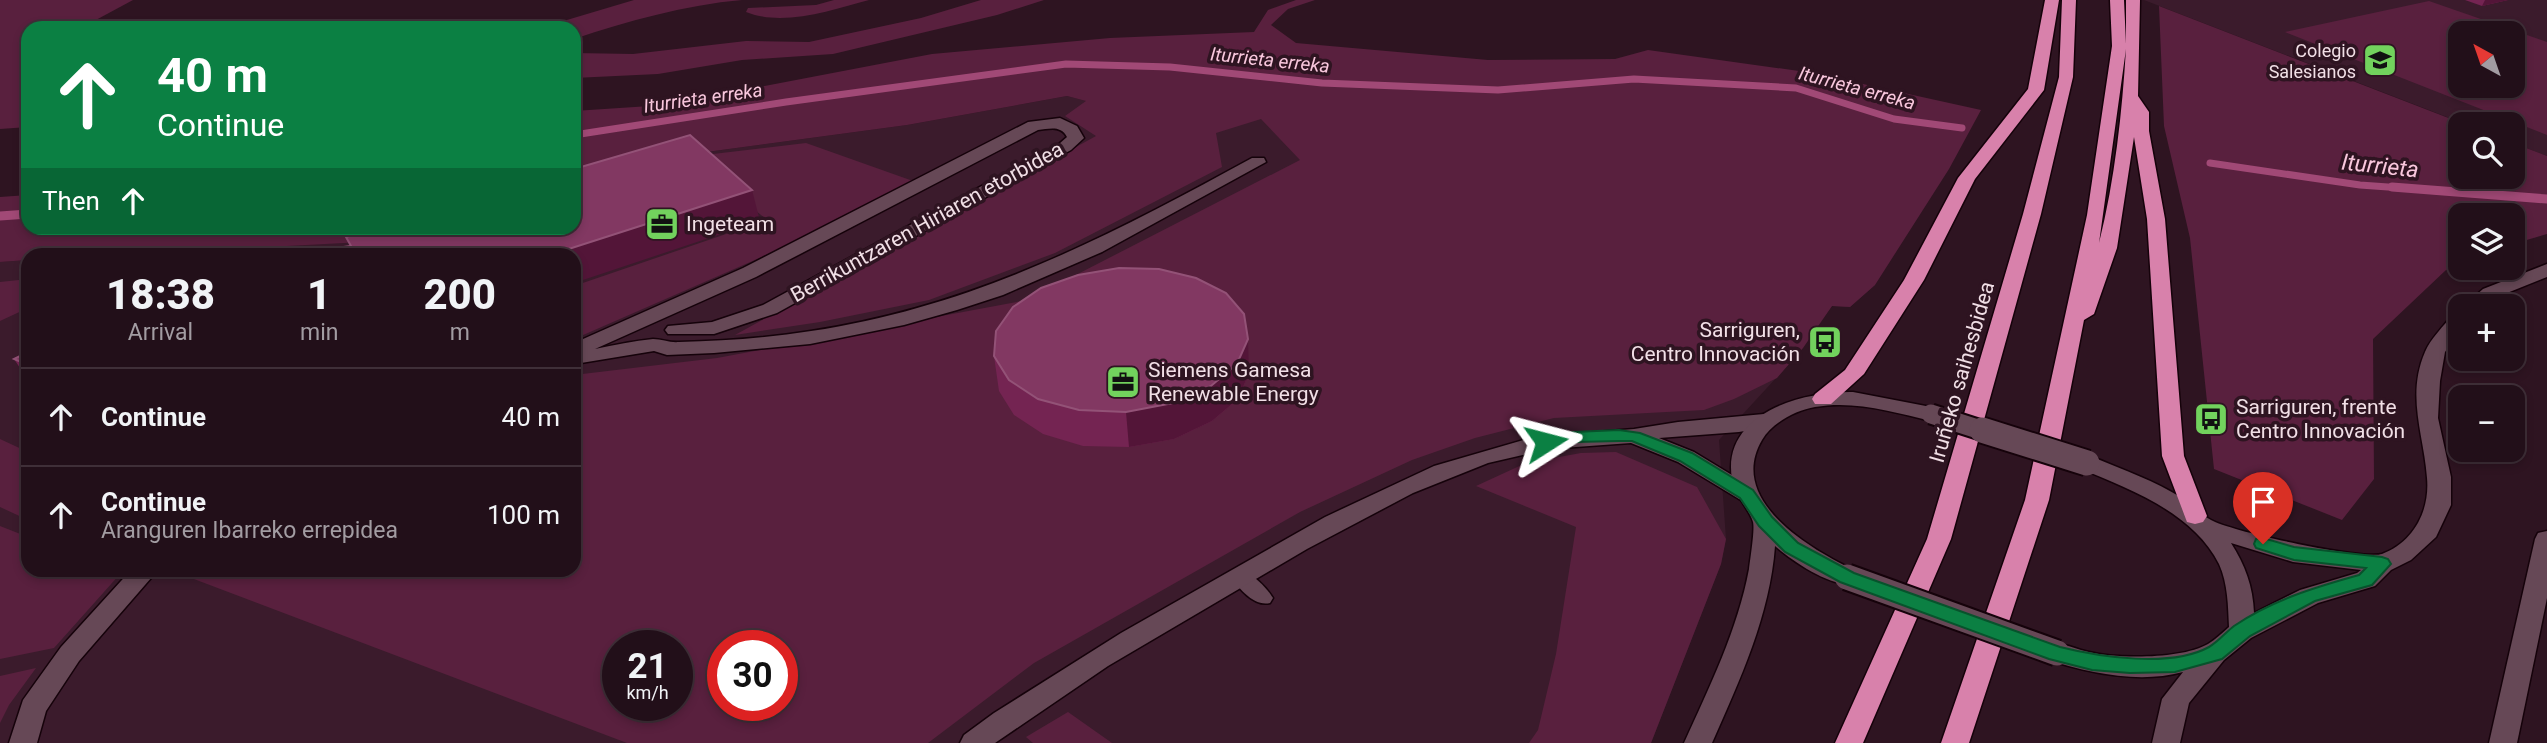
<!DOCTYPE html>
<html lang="en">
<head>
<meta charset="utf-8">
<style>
	:root { --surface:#220f19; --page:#2a1822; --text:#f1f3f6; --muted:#a29ca2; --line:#3f2f38 }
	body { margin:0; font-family:Roboto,sans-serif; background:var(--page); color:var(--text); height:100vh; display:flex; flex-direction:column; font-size:26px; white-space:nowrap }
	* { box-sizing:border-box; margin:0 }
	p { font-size:23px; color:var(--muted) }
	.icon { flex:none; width:38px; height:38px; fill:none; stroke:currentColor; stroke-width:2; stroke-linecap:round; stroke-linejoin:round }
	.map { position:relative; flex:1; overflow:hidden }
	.drawer { position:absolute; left:21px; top:248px; width:560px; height:329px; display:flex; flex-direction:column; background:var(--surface); border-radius:21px; box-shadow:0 4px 10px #0003,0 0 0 2px var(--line) }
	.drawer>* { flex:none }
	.banner { position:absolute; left:21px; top:21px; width:560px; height:214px; border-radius:21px; box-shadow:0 4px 10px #0003,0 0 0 2px var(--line); background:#0b8043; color:#fff; overflow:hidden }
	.needle { width:46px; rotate:320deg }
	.buttons { position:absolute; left:2448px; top:21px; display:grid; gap:14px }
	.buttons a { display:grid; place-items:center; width:77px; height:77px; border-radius:14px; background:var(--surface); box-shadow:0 4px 10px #0003,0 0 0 2px var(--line); font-size:35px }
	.speed { position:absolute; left:602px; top:630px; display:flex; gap:14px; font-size:35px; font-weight:700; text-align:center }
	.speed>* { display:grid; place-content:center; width:91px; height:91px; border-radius:50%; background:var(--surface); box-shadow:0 4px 10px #0003,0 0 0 2px var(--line); line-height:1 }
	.speed small { font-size:18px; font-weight:400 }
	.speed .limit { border:10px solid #d22; background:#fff; color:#111 }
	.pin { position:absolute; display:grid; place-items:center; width:60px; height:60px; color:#fff; margin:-72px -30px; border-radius:50% 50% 50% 0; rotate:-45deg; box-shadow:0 0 7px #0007 }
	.pin .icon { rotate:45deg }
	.me { position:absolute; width:77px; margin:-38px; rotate:81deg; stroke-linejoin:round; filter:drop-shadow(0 0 5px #0008) }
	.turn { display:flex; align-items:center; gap:24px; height:147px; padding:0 21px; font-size:32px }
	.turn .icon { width:91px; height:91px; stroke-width:2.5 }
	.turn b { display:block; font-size:49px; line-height:60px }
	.then { display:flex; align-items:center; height:66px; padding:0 21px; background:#0003; gap:14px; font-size:26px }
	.eta { display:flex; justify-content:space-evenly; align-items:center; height:119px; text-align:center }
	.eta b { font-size:42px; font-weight:800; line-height:49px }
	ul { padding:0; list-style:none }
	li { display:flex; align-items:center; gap:21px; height:98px; padding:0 21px; border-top:2px solid var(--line) }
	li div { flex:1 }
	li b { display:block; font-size:26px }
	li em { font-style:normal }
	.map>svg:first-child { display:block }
	.built { fill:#3b1b2c; fill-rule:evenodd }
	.green { fill:#59203e; fill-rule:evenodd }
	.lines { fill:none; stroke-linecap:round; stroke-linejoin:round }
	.stream-far1 { stroke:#a14976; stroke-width:7 }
	.stream { stroke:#a14976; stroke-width:9 }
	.lane-casing { stroke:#15020a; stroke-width:3 }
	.street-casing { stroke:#15020a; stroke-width:3 }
	.secondary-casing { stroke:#15020a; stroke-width:3 }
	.highway-casing { stroke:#15020a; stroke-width:3 }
	.lane { fill:#664856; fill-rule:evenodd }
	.street { fill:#664856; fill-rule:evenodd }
	.secondary { fill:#664856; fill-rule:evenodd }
	.highway { fill:#d881ab; fill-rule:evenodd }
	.secondary-bridge-far1-casing { stroke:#15020a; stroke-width:23; stroke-linecap:butt }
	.secondary-bridge-casing { stroke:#15020a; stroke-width:29; stroke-linecap:butt }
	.secondary-bridge-far1 { stroke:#664856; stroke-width:19 }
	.secondary-bridge { stroke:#664856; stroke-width:25 }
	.wall { fill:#742452 }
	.shaded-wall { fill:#531538 }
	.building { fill:#823862; stroke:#935277; stroke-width:2 }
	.route { fill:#0b8043; stroke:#07532c; stroke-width:2 }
	.labels { text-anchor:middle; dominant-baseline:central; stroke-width:7; stroke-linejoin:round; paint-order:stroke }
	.far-poi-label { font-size:18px; fill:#f1dfe6; stroke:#2e1421; text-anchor:end }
	.far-water-label { font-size:19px; font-style:italic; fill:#f9c7dd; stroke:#2e1421 }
	.street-label { font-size:21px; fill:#f1dfe6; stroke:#2e1421 }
	.poi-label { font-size:21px; fill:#f1dfe6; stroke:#2e1421; text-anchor:start }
	.water-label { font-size:23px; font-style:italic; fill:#f9c7dd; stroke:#2e1421 }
</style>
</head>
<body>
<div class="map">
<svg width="2547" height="743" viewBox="0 0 2547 743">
	<rect width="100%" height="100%" fill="#2e1421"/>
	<!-- built -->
	<g class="built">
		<path d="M2144 0H2547V156L2513 143V124H2465ZM2460 33H2513V86H2460Z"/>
		<path d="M1067 96 1087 101 1261 119 1875 285 1850 307 1832 306 1788 365 1719 440 1726 539 1721 564 1651 743H0V262L28 260V570H574V256L115 255 574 228 699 153 907 125ZM618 646H677V705H618ZM723 646H782V705H723Z"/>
	</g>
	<!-- green -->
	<g class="green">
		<polygon points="0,0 133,0 81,28 28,28 28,127 0,129"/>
		<path d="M634 0H742C685 5 628 21 574 39V28H540Z"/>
		<path d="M834 0H869C832 10 783 27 746 12L748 8 816 5Z"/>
		<polygon points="981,0 1044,0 997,15 833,54 742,60 658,74 574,78 574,53 633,54 746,41 809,42 921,18"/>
		<path d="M1296 0H1315L1288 9 1271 25 1296 43 1488 60 1615 59 1648 50 1813 73 1981 110 1949 169 1875 285 1850 307 1832 306 1803 348 1777 378 1734 399 1704 410 1554 418 1475 438 1412 460 1300 512 1034 663 928 743H627L178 573 182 570H574V375L717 358 1027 300 1300 160 1261 119 1216 133 1222 167 1055 253 929 300 820 322 735 335 1096 136 1065 116 1086 101 1067 96 907 125 699 153 574 188V111L665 105 932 54 1110 38 1254 32 1268 10ZM618 646H677V705H618ZM723 646H782V705H723Z"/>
		<path d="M2429 1 2547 42V135L2285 32ZM2460 33H2513V86H2460Z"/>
		<polygon points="2159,6 2464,124 2460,124 2460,177 2513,177 2513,143 2547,156 2547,234 2513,244 2513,215 2460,215 2460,264 2446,270 2373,339 2374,479 2342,520 2214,469 2190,238 2164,126"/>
		<polygon points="806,143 913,181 773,252 574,339 574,286 767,220 699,163 651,168 713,154"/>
		<polygon points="28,195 28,228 431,228 382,241 115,255 28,256 28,260 0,262 0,197"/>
		<polygon points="256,249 376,251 401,255 160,256"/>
		<polygon points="28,279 28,308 0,321 0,282"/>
		<polygon points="0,439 28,452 28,520 0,507"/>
		<polygon points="1616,452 1697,487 1726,539 1721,564 1651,743 1529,743 1538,730 1556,654 1576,527 1476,486 1526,463 1581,453"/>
		<polygon points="0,526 28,537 28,570 112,570 120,574 54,648 0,659"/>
		<polygon points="36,668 9,705 0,723 0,676"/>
		<polygon points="1068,712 1112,743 1033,743 1026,737"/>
	</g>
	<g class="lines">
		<!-- stream-far1 -->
		<g class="stream-far1">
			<polyline points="574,135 786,102 1066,64 1170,67 1322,83 1498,90 1634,79 1796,88 1894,119 1962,128"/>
			<polyline points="2210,163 2360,185 2416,189"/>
		</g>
		<!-- stream -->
		<g class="stream">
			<polyline points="2392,187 2547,199"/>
			<polyline points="0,216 28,214"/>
		</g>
		<!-- lane casing -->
		<g class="lane-casing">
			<path id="lane" d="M1240 569C1252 573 1266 587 1273 598L1270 603C1254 607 1238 588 1231 576L1233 571Z"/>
		</g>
		<!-- street casing -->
		<g class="street-casing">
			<g id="street">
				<path d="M1060 118 1077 126 1084 138 1071 150 777 313 714 334H668L665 330 668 326 712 322 763 305 1059 144 1067 137C1061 125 1049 129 1038 130L756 277 595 349C614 345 634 341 653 339 662 339 670 343 679 342 723 341 767 338 811 331 976 306 1107 237 1252 158H1264L1266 162 1102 252 1003 295 957 310 904 325 810 344 714 353 667 355 654 351 581 363 574 361V343L743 268 1028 122Z"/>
				<polygon points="1764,414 1772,416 1775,421 1772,426 1739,432 1659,438 1694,452 1755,489 1759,494 1755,499 1747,502 1739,499 1678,462 1631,443 1548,449 1488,463 1413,493 1307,549 1108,666 995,743 960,743 964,735 994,713 1121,633 1325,517 1434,466 1534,437 1634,429 1678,422"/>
				<polygon points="2547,531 2547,598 2517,743 2489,743 2535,539 2538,533"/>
				<polygon points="131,570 158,570 79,661 46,711 37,743 9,743 23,700 61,647"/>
			</g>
		</g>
		<!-- secondary casing -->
		<g class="secondary-casing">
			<g id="secondary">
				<polygon points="2547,264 2547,277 2497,297 2486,306 2464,306 2483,289"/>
				<path d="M2460 312V331L2445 352 2440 381 2438 418 2451 477V505L2436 537 2411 560 2391 570 2375 586 2318 603 2251 638 2224 660 2189 703 2180 743H2152L2162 699 2183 672C2139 684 2090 673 2048 660L2044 653 2048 646C2062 641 2075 649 2089 652 2118 659 2182 659 2208 644 2215 640 2222 633 2229 627 2228 606 2228 584 2219 564 2193 512 2129 489 2079 468L2076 463 2079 458 2087 456 2095 458C2124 470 2155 481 2182 498 2192 505 2201 515 2211 520 2232 532 2363 560 2382 554 2414 542 2430 510 2427 478 2424 435 2406 396 2425 352 2430 339 2444 326 2453 314ZM2231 543 2293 562 2361 570 2357 573 2300 590 2254 613C2253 586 2245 565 2231 543Z"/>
				<path d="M1853 392 1931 407 1939 409 1942 414 1939 419 1931 421C1894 412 1854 400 1815 407 1796 410 1772 423 1762 440 1726 501 1812 550 1856 571L1860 577 1856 583C1834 590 1792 561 1775 546 1770 615 1740 680 1712 743H1684C1709 688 1738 629 1749 569 1750 560 1755 530 1753 522 1750 510 1735 497 1732 479 1721 413 1803 391 1853 392Z"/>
			</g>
		</g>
		<!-- highway casing -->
		<g class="highway-casing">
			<g id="highway">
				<polygon points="2045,0 2059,0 2044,90 1975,179 1924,280 1864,374 1831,404 1815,404 1812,399 1815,394 1845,370 1904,280 1958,178 2028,89"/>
				<polygon points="2062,0 2076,0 2073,77 2041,214 1951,539 1863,743 1835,743 1927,539 2023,214 2059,77"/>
				<path d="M2110 0H2124L2126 44V0H2140L2138 96 2149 112V131L2165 219 2184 456 2207 516 2203 522 2195 524 2187 522 2162 456 2147 219 2134 137 2117 248 2094 314 2084 320 2049 500 1969 743H1941L2025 500 2087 215 2112 46ZM2126 49C2122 113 2115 179 2099 243Z"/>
			</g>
		</g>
		<!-- lane -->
		<use href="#lane" class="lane"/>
		<!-- street -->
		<use href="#street" class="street"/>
		<!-- secondary -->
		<use href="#secondary" class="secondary"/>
		<!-- highway -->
		<use href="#highway" class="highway"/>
		<!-- secondary-bridge-far1 casing -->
		<g class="secondary-bridge-far1-casing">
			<polyline id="secondary-bridge-far1" points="1931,414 1987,432"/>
		</g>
		<!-- secondary-bridge casing -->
		<g class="secondary-bridge-casing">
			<g id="secondary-bridge">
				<polyline points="1982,430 2087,463"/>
				<polyline points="1847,577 2057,653"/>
			</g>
		</g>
		<!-- secondary-bridge-far1 -->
		<use href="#secondary-bridge-far1" class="secondary-bridge-far1"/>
		<!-- secondary-bridge -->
		<use href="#secondary-bridge" class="secondary-bridge"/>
	</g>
	<!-- wall -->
	<g class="wall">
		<polygon points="2465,0 2508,0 2482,6"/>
		<polygon points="28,352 28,380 14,359"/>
		<polygon points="994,356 1249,373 1238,399 1212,421 1174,439 1129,447 1083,446 1043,434 1014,415 999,391"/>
	</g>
	<!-- shaded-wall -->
	<g class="shaded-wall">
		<polygon points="2485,0 2508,0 2482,6"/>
		<polygon points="752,190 760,221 574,283 574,256 547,256"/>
		<polygon points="1248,339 1249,373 1238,399 1212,421 1174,439 1129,447 1126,412"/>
	</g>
	<!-- building -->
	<g class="building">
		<polygon points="690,135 752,190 547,256 275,256 351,246 346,237 377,228 574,228 574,169"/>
		<polygon points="1119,268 1159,269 1196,278 1226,293 1244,314 1248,339 1237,364 1211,386 1173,403 1126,412 1079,410 1038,399 1009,380 994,356 996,331 1013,307 1041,288 1078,275"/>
		<polygon points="28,352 28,365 14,359"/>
	</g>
	<!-- route -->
	<path class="route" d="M1619 430 1640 433 1692 453 1753 490 1772 517 1798 543 1854 573 2060 647C2100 657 2171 668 2209 647 2218 642 2226 632 2234 626 2272 600 2316 587 2359 575L2366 568 2294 560 2256 548 2254 544 2256 539 2263 538 2294 547 2382 557 2388 559 2391 564 2372 585 2315 601 2250 636 2222 659 2175 672 2130 673 2092 670 2049 659 1840 582 1785 552 1759 526 1740 498 1680 461 1651 449 1632 441H1619L1574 442 1546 447 1538 442 1540 438 1574 432Z"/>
	<!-- icons -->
	<defs>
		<g id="school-square" transform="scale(1.75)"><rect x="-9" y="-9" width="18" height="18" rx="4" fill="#72d25d" stroke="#2e1421"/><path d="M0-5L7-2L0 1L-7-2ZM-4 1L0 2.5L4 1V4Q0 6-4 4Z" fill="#111"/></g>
		<g id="office-square" transform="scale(1.75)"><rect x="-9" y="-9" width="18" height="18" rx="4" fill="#72d25d" stroke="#2e1421"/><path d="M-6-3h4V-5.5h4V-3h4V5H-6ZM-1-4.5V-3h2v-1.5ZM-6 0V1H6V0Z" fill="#111"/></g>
		<g id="bus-square" transform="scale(1.75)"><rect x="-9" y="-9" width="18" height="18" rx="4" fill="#72d25d" stroke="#2e1421"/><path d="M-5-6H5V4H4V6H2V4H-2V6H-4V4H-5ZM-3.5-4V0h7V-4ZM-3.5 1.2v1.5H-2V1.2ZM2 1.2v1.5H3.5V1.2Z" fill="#111"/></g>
	</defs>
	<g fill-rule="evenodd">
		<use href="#school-square" x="2380" y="60"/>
		<use href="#office-square" x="662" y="224"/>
		<use href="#bus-square" x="1825" y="342"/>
		<use href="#office-square" x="1123" y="382"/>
		<use href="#bus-square" x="2211" y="419"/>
	</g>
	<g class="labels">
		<!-- far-poi labels -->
		<g class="far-poi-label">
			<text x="2356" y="50">Colegio<tspan x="2356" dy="21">Salesianos</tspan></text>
		</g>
		<!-- far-water labels -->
		<g class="far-water-label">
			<text transform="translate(1270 60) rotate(6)">Iturrieta erreka</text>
			<text transform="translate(1857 88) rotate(15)">Iturrieta erreka</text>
			<text transform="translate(703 98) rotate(-8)">Iturrieta erreka</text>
		</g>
		<!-- street labels -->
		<g class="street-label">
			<text transform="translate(927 222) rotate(-29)">Berrikuntzaren Hiriaren etorbidea</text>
			<text transform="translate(1962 372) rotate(-74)">Iruñeko saihesbidea</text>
		</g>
		<!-- poi labels -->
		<g class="poi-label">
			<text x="686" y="224">Ingeteam</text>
			<text x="1800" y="330" text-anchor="end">Sarriguren,<tspan x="1800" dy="24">Centro Innovación</tspan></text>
			<text x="1148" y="370">Siemens Gamesa<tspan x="1148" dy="24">Renewable Energy</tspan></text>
			<text x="2236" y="407">Sarriguren, frente<tspan x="2236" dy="24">Centro Innovación</tspan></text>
		</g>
		<!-- water labels -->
		<g class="water-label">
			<text transform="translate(2380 166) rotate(6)">Iturrieta</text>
		</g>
	</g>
</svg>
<div class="buttons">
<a><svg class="needle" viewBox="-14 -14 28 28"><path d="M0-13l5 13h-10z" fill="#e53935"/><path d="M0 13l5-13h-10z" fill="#a29ca2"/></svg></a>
<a><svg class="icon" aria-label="search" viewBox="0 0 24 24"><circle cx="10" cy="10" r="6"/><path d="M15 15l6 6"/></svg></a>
<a><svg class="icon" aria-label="layers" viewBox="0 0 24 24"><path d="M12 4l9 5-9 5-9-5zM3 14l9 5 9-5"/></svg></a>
<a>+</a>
<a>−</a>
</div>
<div class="speed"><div>21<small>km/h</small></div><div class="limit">30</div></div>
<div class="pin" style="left:2263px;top:544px;background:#d93025"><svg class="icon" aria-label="arrive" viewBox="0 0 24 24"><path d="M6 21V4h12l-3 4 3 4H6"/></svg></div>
<svg class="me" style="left:1546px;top:442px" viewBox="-20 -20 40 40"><path d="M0-17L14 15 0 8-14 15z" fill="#0b8043" stroke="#fff" stroke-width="4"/></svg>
<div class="banner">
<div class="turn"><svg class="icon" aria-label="ahead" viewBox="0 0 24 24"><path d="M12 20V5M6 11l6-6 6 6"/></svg><div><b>40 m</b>Continue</div></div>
<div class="then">Then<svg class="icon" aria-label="ahead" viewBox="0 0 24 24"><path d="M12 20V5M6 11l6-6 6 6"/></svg></div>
</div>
<section class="drawer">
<div class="eta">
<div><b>18:38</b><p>Arrival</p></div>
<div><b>1</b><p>min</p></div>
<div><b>200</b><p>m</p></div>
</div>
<ul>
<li><svg class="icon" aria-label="ahead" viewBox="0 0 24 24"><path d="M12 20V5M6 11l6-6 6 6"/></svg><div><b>Continue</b></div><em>40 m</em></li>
<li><svg class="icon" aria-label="ahead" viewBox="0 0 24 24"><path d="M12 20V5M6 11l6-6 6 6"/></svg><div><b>Continue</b><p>Aranguren Ibarreko errepidea</p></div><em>100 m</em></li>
</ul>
</section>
</div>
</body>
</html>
